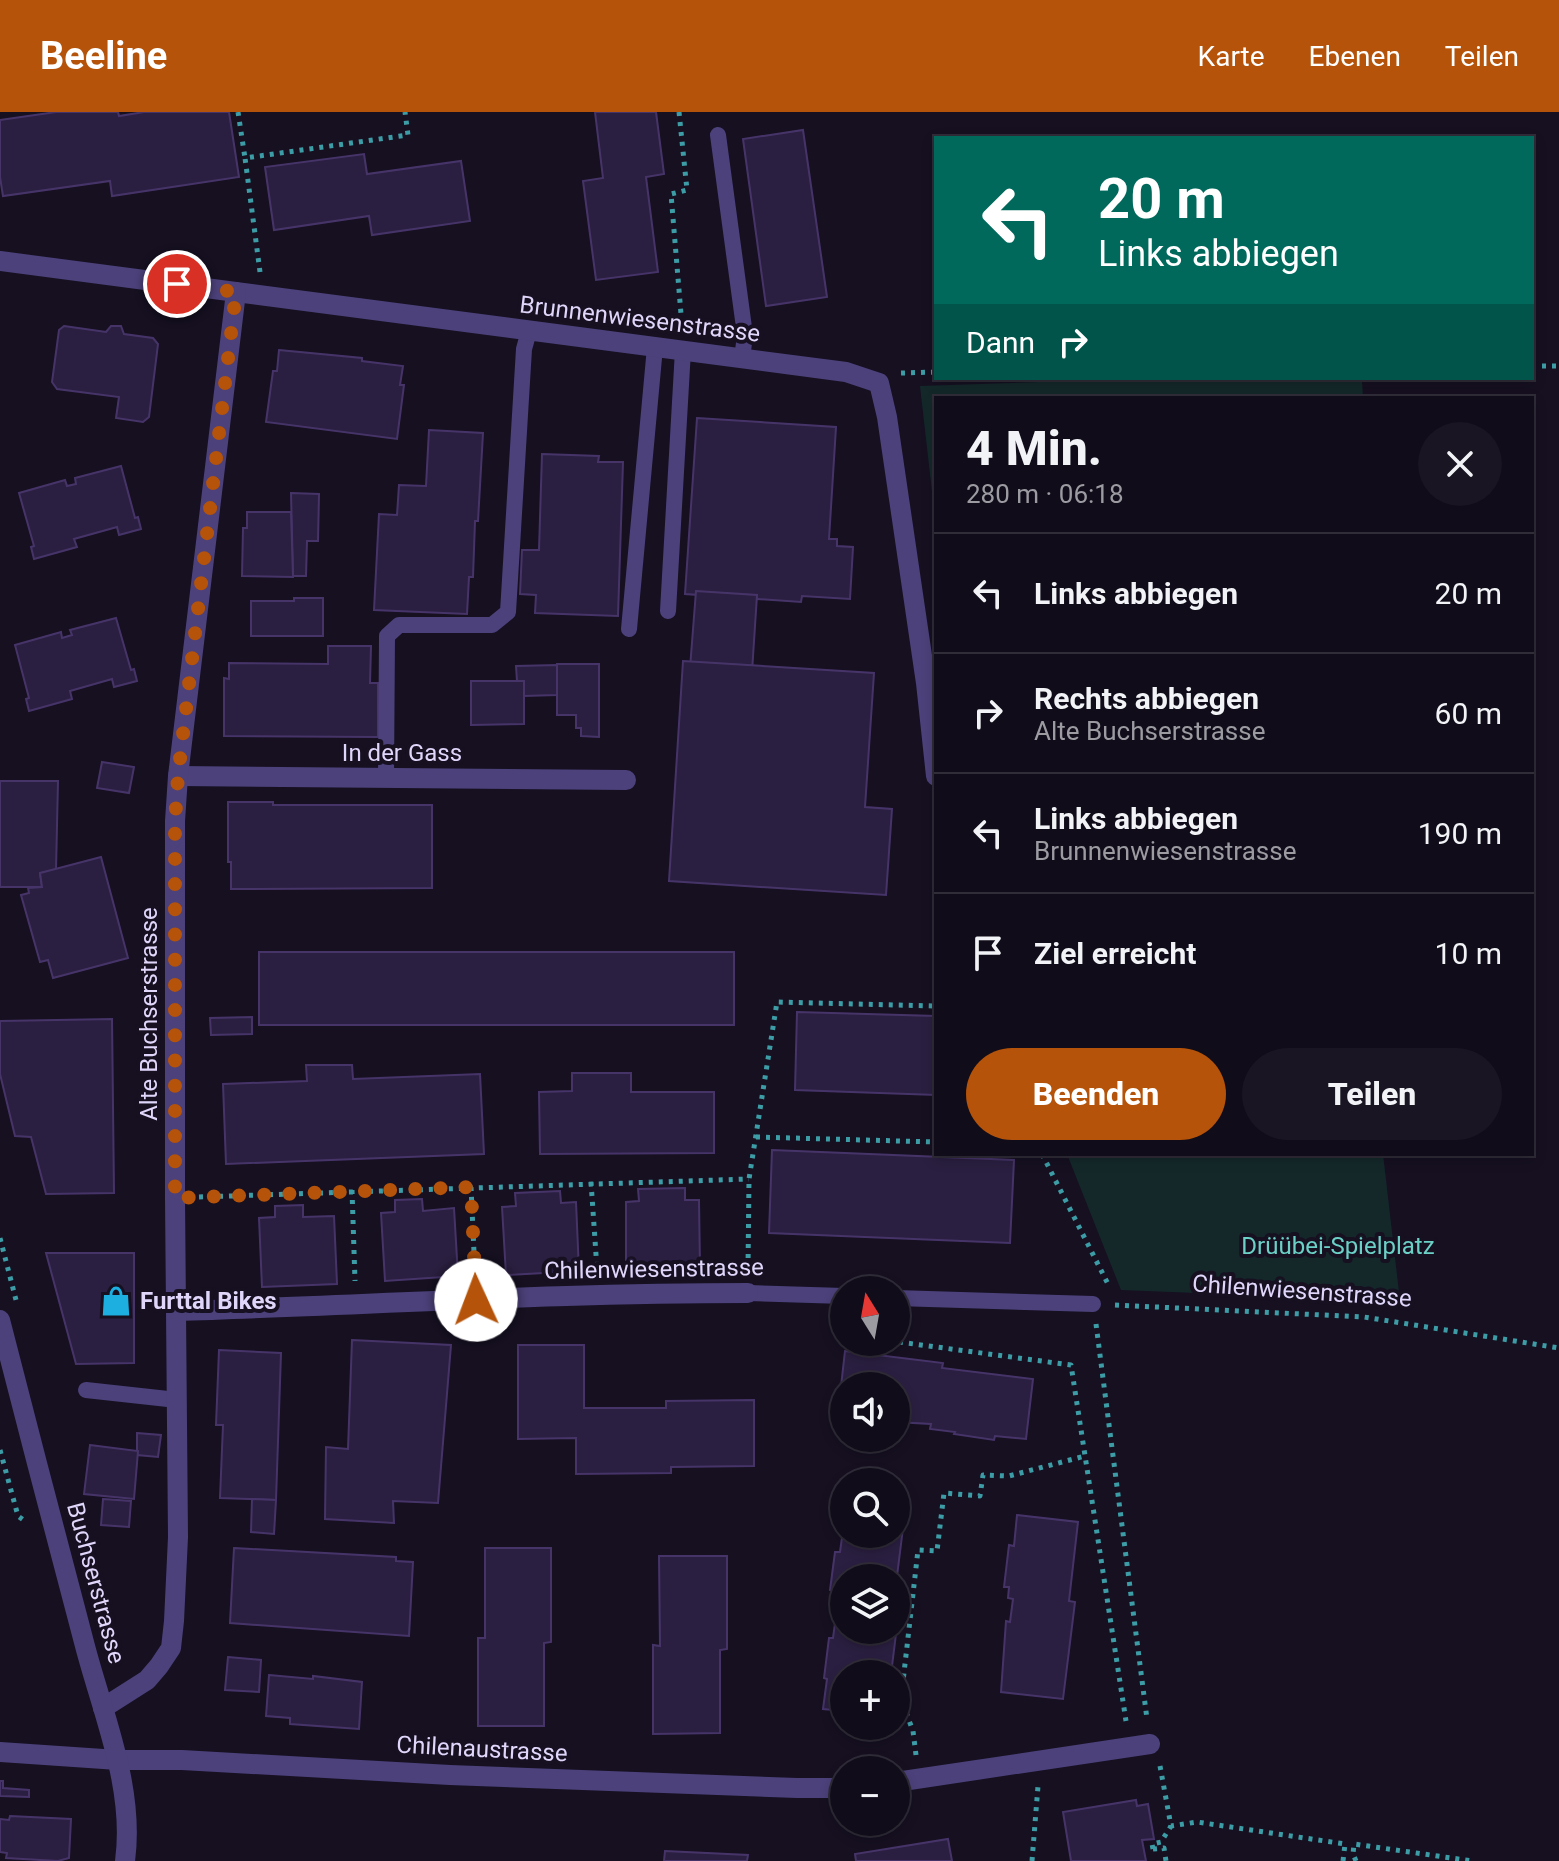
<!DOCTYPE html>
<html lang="de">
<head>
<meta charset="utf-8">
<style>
	:root { --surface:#100c19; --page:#191522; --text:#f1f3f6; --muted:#9c9ba2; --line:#302c38; --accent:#b45309 }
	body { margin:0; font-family:Roboto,sans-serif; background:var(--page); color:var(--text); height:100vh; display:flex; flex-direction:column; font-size:30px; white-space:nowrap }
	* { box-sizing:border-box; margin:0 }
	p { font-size:26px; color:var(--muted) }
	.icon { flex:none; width:44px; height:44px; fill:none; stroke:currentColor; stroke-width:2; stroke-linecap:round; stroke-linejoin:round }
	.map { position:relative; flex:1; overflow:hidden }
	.side { position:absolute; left:934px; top:284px; width:600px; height:760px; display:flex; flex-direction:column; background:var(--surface); border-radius:0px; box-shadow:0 4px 12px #0003,0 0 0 2px var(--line) }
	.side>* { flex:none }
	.guide { position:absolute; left:934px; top:24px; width:600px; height:244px; border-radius:0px; box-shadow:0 4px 12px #0003,0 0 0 2px var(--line); background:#00695c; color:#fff; overflow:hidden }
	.needle { width:52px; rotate:349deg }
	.buttons { position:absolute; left:830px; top:1164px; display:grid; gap:16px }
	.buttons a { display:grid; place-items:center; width:80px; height:80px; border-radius:50%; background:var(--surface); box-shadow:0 4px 12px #0003,0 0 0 2px var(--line); font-size:40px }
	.pin { position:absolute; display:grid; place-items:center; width:68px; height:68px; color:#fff; margin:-34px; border:4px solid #fff; border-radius:50%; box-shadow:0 2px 8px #0007 }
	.me { position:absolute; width:88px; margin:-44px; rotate:358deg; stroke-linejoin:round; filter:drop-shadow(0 0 6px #0008) }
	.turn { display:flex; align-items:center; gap:28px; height:168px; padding:0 32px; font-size:36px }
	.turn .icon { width:104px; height:104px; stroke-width:2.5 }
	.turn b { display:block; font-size:56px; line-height:68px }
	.then { display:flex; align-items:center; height:76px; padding:0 32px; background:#0003; gap:16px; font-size:30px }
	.round { display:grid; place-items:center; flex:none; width:84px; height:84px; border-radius:42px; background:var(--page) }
	.head { display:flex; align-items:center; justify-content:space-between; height:136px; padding:0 32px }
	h1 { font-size:48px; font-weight:800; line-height:60px }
	.button { display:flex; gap:16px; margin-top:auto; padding:16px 32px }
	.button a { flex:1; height:92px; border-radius:48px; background:var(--accent); color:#fff; font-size:32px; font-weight:800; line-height:92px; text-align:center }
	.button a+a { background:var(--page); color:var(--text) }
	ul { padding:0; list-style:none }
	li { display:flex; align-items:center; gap:24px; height:120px; padding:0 32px; border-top:2px solid var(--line) }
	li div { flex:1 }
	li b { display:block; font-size:30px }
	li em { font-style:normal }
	header { display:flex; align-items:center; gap:48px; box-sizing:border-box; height:112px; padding:0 40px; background:var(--accent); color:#fff }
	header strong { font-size:38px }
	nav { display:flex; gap:44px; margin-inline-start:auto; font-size:28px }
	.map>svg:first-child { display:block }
	.green { fill:#14282a }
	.building { fill:#2a1f40; stroke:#463469; stroke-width:2 }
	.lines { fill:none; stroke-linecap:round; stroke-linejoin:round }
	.path { stroke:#3d9da6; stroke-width:5; stroke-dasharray:4 6; stroke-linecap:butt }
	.service { stroke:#4c417a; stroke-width:16 }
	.minor { stroke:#4c417a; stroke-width:20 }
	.tertiary { stroke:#4c417a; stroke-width:20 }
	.route { stroke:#b45309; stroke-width:14; stroke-dasharray:0 25.2 }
	.labels { text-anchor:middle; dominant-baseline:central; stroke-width:8; stroke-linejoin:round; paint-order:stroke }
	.street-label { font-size:24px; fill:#dfd6fa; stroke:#161021 }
	.park-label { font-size:24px; fill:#6bd1c7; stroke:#161021 }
	.poi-label { font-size:24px; font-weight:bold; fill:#dfd6fa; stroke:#161021; text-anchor:start }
</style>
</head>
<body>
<header>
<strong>Beeline</strong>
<nav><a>Karte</a><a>Ebenen</a><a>Teilen</a></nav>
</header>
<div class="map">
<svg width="1559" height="1749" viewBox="0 0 1559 1749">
	<rect width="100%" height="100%" fill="#161021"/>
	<!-- green -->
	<g class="green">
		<polygon points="1134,267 1362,268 1363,286 936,286 936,415 920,274"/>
		<polygon points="1067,1042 1383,1042 1400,1189 1121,1178"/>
	</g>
	<!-- building -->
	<g class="building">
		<polygon points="56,0 118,0 119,4 144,0 229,0 239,65 112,84 110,69 3,84 0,65 0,8"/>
		<polygon points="595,0 656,0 664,62 646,65 658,160 596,168 583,69 603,66"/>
		<polygon points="803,18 827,185 766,194 743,27"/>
		<polygon points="364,42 367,62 461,49 470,109 372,123 369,104 274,118 265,55"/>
		<polygon points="64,214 106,220 111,214 121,214 124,222 153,226 158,232 149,305 143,310 116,306 119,285 57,277 52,270 59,218"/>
		<polygon points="279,238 362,246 362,249 403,254 400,273 404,273 397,327 266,310 273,259 277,259"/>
		<polygon points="697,306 836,315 829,427 837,427 837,434 853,435 850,487 802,484 801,490 685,482"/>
		<polygon points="429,318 483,321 478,409 475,409 473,465 469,465 467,502 374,498 379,402 397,403 399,373 426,374"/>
		<polygon points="542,342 599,344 598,350 623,350 618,504 535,501 536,483 520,482 522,438 539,438"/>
		<polygon points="121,354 135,406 138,405 141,417 119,423 117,415 74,427 77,435 34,447 31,435 34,434 19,381 65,368 67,374 76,372 75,366"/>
		<polygon points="291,381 319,382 318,429 307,429 306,464 293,464"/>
		<polygon points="247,400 291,400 293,465 242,464 243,416 247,416"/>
		<polygon points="696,479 757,483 752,560 690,556"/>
		<polygon points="294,486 323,486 323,524 251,524 251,489 294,489"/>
		<polygon points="116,506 131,558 134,557 137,569 114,575 112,567 70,579 72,587 29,599 26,587 29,586 15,533 61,520 62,526 72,523 70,518"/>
		<polygon points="328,534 371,534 370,571 378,571 378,625 224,624 224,566 229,567 229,551 328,552"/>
		<polygon points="683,549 874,561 865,695 892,697 886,783 669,769"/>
		<polygon points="557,552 599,552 599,625 581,624 581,616 576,616 576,603 557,603"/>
		<polygon points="557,553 557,583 524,584 524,569 517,569 516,554"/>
		<polygon points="471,569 524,569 524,612 471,613"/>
		<polygon points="102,650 134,655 129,681 97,676"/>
		<polygon points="0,669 58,669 56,758 40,761 42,775 0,775"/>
		<polygon points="228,690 273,690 273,693 432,693 432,776 231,777 231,750 228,750"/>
		<polygon points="101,745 128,846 53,866 48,848 40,850 21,783 29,781 28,776 42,775 40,761"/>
		<rect x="259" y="840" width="475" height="73"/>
		<polygon points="797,900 936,904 936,983 795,978"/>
		<polygon points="252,905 252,922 211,923 210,906"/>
		<polygon points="112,907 114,1081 46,1082 31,1025 15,1024 0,962 0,909"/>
		<polygon points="306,953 352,953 353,967 480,962 484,1042 226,1052 223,972 307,969"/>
		<polygon points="572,961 631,961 631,980 714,980 714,1041 540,1042 539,980 572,979"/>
		<polygon points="772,1038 1014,1048 1010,1131 769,1121"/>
		<polygon points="685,1076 685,1088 699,1088 700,1156 626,1156 626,1090 639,1089 638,1077"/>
		<polygon points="560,1079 561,1091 576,1090 579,1159 506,1163 502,1095 516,1094 515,1081"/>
		<polygon points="422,1087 423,1099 454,1096 458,1164 385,1169 381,1101 395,1100 395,1088"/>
		<polygon points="303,1093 303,1105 334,1104 337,1172 262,1175 259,1106 275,1105 275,1094"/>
		<polygon points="46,1141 134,1141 134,1251 76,1252"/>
		<polygon points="352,1228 451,1233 438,1391 393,1389 394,1411 325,1407 326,1335 348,1337"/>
		<polygon points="518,1233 584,1233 584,1296 666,1296 666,1289 754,1288 754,1354 671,1355 671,1361 576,1362 576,1326 518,1327"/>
		<polygon points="219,1238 281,1241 276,1388 220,1386 223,1313 216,1313"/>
		<polygon points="845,1239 943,1251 942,1256 1033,1267 1026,1327 995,1324 994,1328 954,1322 955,1320 930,1317 931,1312 896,1310 896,1274 844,1274 844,1302 838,1301"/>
		<polygon points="137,1321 161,1323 158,1345 137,1343"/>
		<polygon points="90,1333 138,1339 134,1387 84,1382"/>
		<polygon points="103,1387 131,1389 129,1415 101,1413"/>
		<polygon points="252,1387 276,1388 274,1422 251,1420"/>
		<polygon points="1017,1403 1078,1410 1069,1489 1075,1490 1063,1587 1001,1580 1006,1509 1010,1510 1013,1487 1008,1486 1009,1475 1004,1475 1009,1433 1014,1434"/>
		<polygon points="844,1411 844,1422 896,1422 896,1416 903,1416 896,1472 896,1466 844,1466 844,1518 896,1518 898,1506 891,1562 844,1562 844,1599 823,1597 827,1567 824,1566 829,1526 833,1526 836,1504 831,1503 834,1479 830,1478 835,1440 840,1440"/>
		<polygon points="234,1436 396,1445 396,1449 413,1450 409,1524 230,1511"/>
		<polygon points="485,1436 551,1436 551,1530 544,1531 544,1614 478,1614 478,1526 485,1526"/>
		<polygon points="659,1444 727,1444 727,1537 720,1538 720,1621 653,1622 653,1533 660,1534"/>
		<polygon points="228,1545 261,1548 259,1580 225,1578"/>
		<polygon points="269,1563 313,1567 313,1564 362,1570 359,1617 290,1612 290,1606 266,1604"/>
		<polygon points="0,1669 3,1669 3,1676 29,1678 29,1685 0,1684"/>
		<polygon points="1136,1688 1137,1694 1148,1692 1154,1727 1142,1728 1146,1749 1071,1749 1063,1700"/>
		<polygon points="10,1704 71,1707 69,1746 58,1749 6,1746 7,1741 0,1740 0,1707 9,1708"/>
		<polygon points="948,1727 952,1749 856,1749 855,1742"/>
		<polygon points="665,1739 748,1743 747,1749 664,1749"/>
	</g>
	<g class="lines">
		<!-- path -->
		<g class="path">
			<polyline points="238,0 245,46"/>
			<polyline points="679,0 687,78 671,82 682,214"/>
			<polyline points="260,160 245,46 408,23 405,0"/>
			<polyline points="1532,254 1559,254"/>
			<polyline points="901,261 936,260"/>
			<polyline points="756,1025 936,1030"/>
			<polyline points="1042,1042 1109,1174"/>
			<polyline points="591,1070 597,1157"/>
			<polyline points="471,1075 475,1162"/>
			<polyline points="352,1078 355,1169"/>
			<polyline points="199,1085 749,1067"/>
			<polyline points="0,1126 16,1188"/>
			<polyline points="748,1156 749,1067 777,890 936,894"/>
			<polyline points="1115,1193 1364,1205 1559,1236"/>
			<polyline points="1096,1212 1147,1607"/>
			<polyline points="899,1230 1071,1253 1126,1609"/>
			<polyline points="0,1338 18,1404 26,1410"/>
			<polyline points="916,1643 913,1619 901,1587 918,1438 937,1439 944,1381 980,1384 983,1363 1009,1364 1085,1344"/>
			<polyline points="1160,1654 1171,1714 1197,1710 1345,1732 1343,1749"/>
			<polyline points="1153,1737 1152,1732 1161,1730 1171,1714"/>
			<polyline points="1153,1737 1164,1736 1166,1749"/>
			<polyline points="1032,1749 1038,1674"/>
			<polyline points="1356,1749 1353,1742 1354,1732 1472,1749"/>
		</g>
		<!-- service -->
		<g class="service">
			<polyline points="718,23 745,223 742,247"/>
			<polyline points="668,499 683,238"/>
			<polyline points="629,517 655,235"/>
			<polyline points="386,667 387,524 399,513 492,513 508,500 524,237 529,219"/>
			<polyline points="748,1181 844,1184"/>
			<polyline points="896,1186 1093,1192"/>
			<polyline points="86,1278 177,1288"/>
		</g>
		<!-- minor -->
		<g class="minor">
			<polyline points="0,149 846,260 879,271 887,305 926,571 936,664"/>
			<polyline points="178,664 626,668"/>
			<path d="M176 1199C367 1193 557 1181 748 1181"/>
			<polyline points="103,1596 147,1568 159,1554 171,1536 174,1509 178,1425 175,1086 175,709 178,664 236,180"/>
			<polyline points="0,1640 118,1648 182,1648 450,1663 797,1676 844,1676"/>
			<polyline points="896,1670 1150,1632"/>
		</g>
		<!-- tertiary -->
		<path class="tertiary" d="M0 1208C28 1317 56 1425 85 1534 103 1603 135 1676 125 1749"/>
	</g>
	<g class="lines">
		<!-- route -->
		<polyline class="route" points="177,172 236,180 178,664 175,709 175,1086 471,1075 476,1188"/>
	</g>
	<!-- icons -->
	<defs>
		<g id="shop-bare" transform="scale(2.4)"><path d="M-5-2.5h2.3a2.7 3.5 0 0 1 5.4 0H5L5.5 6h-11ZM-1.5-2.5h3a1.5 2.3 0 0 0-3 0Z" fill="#1cafe0" stroke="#161021" stroke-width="2.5" paint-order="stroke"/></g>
	</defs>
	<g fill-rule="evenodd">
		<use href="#shop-bare" x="116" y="1189"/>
	</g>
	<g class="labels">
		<!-- street labels -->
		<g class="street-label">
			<text transform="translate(640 207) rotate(7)">Brunnenwiesenstrasse</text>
			<text x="402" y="641">In der Gass</text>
			<text transform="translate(149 902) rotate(-90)">Alte Buchserstrasse</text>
			<text transform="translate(654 1157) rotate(-1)">Chilenwiesenstrasse</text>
			<text transform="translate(1302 1179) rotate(4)">Chilenwiesenstrasse</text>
			<text transform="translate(96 1471) rotate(75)">Buchserstrasse</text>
			<text transform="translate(482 1637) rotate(3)">Chilenaustrasse</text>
		</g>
		<!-- park labels -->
		<g class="park-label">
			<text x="1338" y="1134">Drüübei-Spielplatz</text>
		</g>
		<!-- poi labels -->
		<g class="poi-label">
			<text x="140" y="1189">Furttal Bikes</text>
		</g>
	</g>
</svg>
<div class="buttons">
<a><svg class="needle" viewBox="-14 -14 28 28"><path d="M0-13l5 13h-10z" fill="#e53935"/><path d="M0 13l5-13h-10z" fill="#9c9ba2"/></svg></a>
<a><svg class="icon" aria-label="sound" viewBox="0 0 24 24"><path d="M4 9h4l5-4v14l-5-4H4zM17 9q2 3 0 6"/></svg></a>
<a><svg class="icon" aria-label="search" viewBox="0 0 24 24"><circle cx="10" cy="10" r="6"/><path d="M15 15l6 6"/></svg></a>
<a><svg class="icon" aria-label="layers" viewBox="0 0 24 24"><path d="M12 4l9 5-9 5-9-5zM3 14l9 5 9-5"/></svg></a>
<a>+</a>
<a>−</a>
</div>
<div class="pin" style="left:177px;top:172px;background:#d93025"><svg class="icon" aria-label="arrive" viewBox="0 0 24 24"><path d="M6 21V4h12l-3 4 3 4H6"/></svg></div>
<svg class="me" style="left:476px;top:1188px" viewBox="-20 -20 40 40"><circle r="19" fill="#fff"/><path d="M0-13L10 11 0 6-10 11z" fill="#b45309"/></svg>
<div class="guide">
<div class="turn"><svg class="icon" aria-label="left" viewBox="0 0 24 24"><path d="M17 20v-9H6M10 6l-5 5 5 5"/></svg><div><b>20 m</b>Links abbiegen</div></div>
<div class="then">Dann<svg class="icon" aria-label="right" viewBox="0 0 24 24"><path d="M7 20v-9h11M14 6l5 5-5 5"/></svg></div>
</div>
<section class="side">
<div class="head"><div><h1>4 Min.</h1><p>280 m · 06:18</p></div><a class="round"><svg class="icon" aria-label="close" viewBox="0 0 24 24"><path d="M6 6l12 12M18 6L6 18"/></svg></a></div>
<ul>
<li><svg class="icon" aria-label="left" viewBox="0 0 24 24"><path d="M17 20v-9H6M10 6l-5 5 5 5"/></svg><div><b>Links abbiegen</b></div><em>20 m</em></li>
<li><svg class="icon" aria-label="right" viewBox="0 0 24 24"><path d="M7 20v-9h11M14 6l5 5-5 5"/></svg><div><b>Rechts abbiegen</b><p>Alte Buchserstrasse</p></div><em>60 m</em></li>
<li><svg class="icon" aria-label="left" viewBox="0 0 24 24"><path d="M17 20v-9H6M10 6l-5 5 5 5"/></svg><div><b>Links abbiegen</b><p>Brunnenwiesenstrasse</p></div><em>190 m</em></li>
<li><svg class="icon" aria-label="arrive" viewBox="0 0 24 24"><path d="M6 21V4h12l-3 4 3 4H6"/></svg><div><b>Ziel erreicht</b></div><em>10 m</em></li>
</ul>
<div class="button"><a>Beenden</a><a>Teilen</a></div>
</section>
</div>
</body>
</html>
